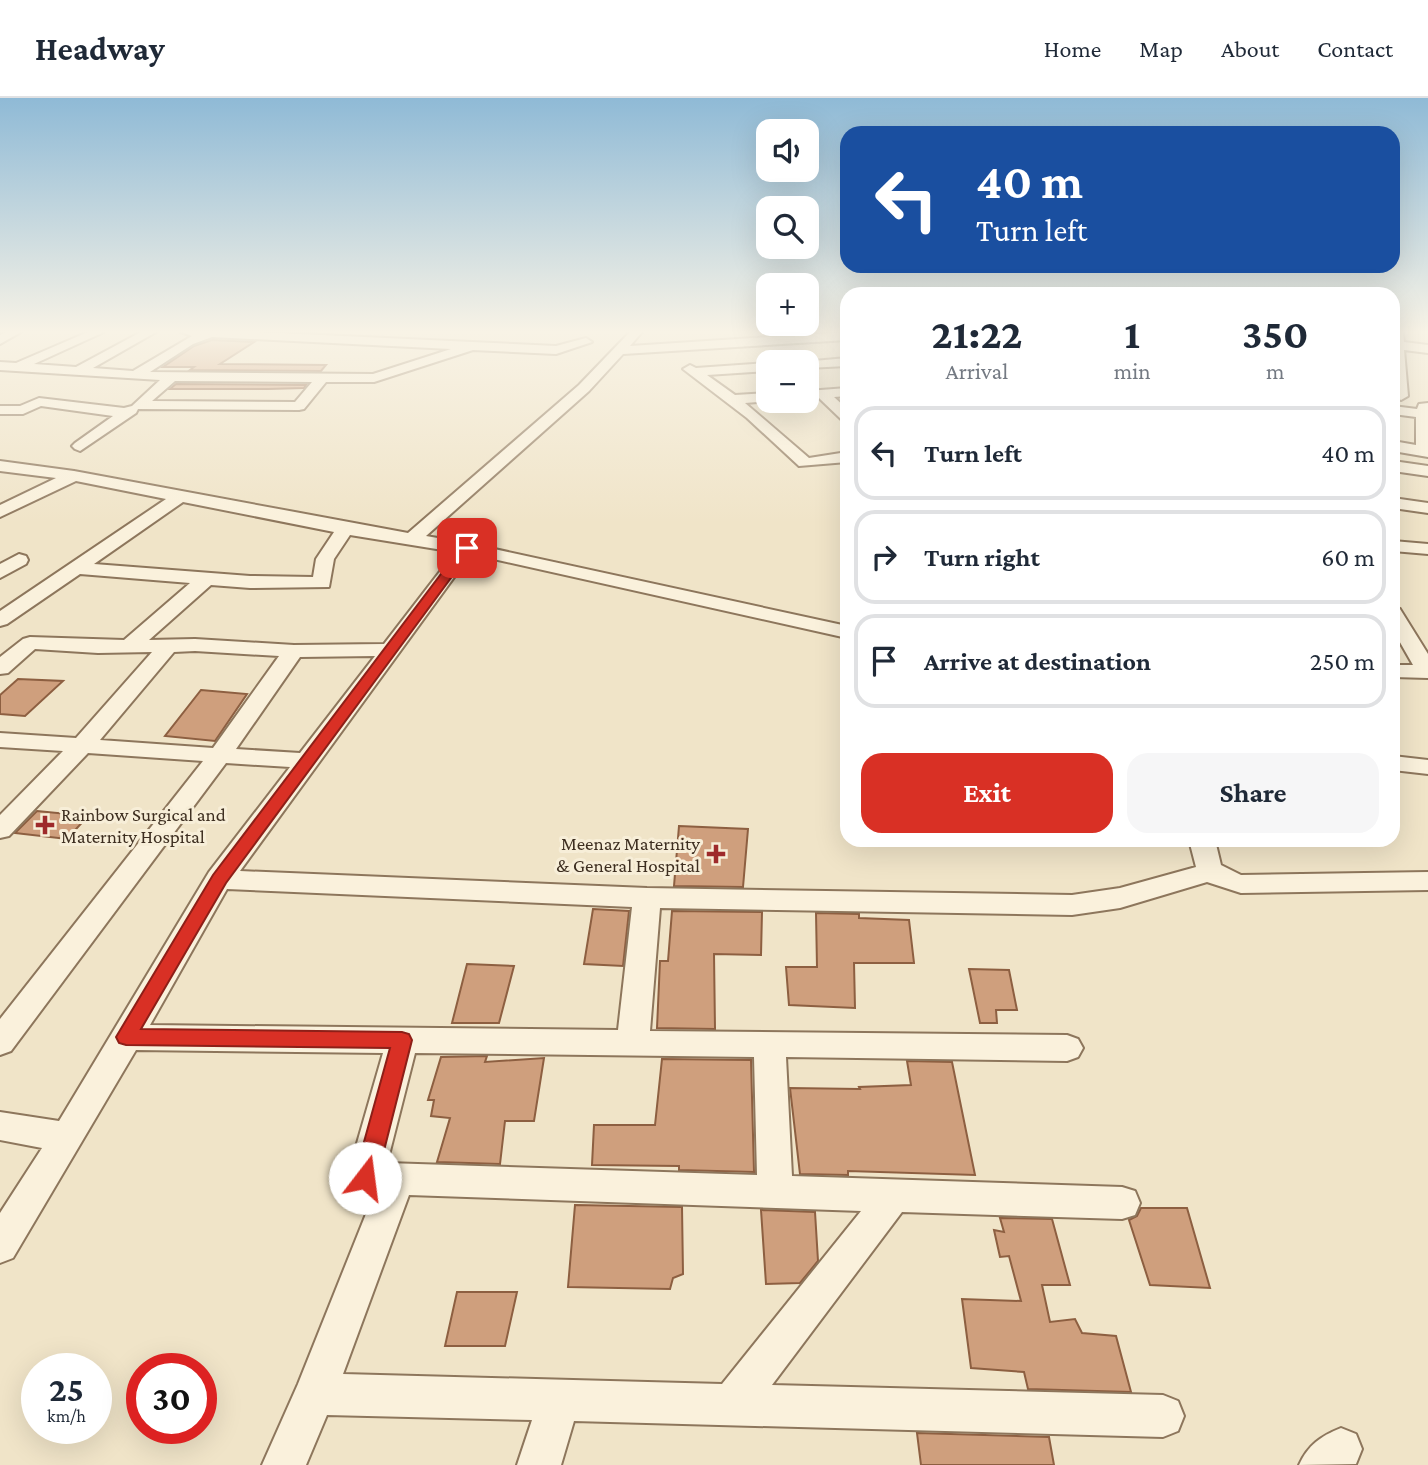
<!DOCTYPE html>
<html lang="en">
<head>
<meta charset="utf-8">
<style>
	:root { --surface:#fff; --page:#f6f6f7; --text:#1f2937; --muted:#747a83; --line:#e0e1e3; --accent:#d93025 }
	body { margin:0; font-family:"Crimson Pro",serif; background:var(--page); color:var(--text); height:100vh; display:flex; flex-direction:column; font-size:26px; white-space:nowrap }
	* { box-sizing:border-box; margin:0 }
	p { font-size:23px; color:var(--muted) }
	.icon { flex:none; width:38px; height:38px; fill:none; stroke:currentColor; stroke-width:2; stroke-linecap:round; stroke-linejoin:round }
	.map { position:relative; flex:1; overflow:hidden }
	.sheet { position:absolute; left:840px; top:189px; width:560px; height:560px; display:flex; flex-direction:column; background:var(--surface); border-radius:21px; box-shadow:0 7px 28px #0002 }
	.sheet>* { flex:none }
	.guide { position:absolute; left:840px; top:28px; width:560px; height:147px; border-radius:21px; box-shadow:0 7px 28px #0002; background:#1a4fa0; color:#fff; overflow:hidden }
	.fabs { position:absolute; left:756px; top:21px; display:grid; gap:14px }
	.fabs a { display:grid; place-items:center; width:63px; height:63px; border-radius:14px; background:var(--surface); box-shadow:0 7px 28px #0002; font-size:35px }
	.speed { position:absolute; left:21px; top:1255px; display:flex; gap:14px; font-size:35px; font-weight:700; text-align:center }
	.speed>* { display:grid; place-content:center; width:91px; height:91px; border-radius:50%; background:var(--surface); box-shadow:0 7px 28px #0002; line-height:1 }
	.speed small { font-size:18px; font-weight:400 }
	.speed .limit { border:10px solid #d22; background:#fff; color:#111 }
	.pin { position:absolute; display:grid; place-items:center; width:60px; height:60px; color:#fff; margin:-30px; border-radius:14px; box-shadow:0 4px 10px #0006 }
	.me { position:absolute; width:77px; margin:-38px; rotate:15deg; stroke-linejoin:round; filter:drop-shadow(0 0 5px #0008) }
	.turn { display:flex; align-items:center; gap:24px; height:147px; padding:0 21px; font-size:32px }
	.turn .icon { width:91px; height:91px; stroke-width:2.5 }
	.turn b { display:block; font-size:49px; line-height:60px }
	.eta { display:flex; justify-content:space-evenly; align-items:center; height:119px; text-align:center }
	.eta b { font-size:42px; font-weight:700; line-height:49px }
	.primary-button { display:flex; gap:14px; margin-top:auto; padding:14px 21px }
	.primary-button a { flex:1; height:80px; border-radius:21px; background:var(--accent); color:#fff; font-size:28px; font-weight:700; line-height:80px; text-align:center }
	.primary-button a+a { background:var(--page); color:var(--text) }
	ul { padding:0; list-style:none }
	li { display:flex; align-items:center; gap:21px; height:94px; margin:0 14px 10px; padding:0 7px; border:4px solid var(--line); border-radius:21px }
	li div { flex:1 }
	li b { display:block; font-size:26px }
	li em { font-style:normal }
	header { display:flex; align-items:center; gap:42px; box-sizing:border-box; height:98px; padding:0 35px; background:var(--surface); border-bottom:2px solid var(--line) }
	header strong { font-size:33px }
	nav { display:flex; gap:38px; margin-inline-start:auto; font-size:24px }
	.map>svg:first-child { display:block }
	.building { fill:#cf9f7d; stroke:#8d5f41; stroke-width:2 }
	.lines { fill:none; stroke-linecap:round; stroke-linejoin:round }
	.minor-casing { stroke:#8d765c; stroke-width:4 }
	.minor { fill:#faf1dc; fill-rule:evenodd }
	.route { fill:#d93025; stroke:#8d1f18; stroke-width:2 }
	.poi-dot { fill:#9e2a2b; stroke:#f7eed8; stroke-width:2.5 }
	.labels { text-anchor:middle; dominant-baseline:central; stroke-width:6; stroke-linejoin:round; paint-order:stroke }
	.poi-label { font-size:19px; fill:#3d2e20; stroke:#f7eed8; text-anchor:start }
</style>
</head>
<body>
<header>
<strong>Headway</strong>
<nav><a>Home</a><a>Map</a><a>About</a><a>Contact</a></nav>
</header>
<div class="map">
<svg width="1428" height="1367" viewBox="0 0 1428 1367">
	<rect width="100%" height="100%" fill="#f0e4c8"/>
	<!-- building -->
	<g class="building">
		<polygon points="212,242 254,244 220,266 326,267 321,273 190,272 194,269 163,269 194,248"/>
		<polygon points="176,286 306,287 304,290 268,291 170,291"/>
		<polygon points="18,581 63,583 25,618 0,616 0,597"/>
		<polygon points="201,592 247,596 215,643 165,638"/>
		<polygon points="37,713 88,718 67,741 15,735"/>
		<polygon points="679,728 748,731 743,789 674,788"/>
		<polygon points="593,811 629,813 623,868 584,866"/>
		<polygon points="672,813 762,814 761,857 714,856 715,931 657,930 660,863 668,863"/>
		<polygon points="816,815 859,816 859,820 909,822 914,865 854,865 855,910 789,907 786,869 817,869"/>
		<polygon points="467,866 514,868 499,925 452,925"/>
		<polygon points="969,871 1009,872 1017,912 996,912 997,925 980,925"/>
		<polygon points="487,958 485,964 544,960 534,1023 505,1023 500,1066 437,1064 450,1020 431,1018 434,1002 428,1002 441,959"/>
		<polygon points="662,961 751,962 754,1074 679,1072 679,1068 592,1067 594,1027 655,1027"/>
		<polygon points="907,963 952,964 975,1077 848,1073 848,1077 800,1076 790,990 860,991 859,989 911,987"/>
		<polygon points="575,1107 682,1109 683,1176 673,1180 670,1191 568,1189"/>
		<polygon points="1141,1110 1187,1110 1210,1190 1150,1187 1129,1122 1137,1118"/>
		<polygon points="761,1112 815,1114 818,1163 800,1185 766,1186"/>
		<polygon points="1000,1120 1052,1121 1070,1187 1042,1187 1050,1224 1075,1221 1082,1235 1116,1238 1131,1294 1028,1291 1024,1274 971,1270 962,1201 1021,1203 1009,1158 1000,1159 994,1132 1004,1134"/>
		<polygon points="457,1194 517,1194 505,1248 445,1248"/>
		<polygon points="917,1335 1049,1339 1054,1367 921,1367"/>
	</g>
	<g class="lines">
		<!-- minor casing -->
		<g class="minor-casing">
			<g id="minor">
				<polygon points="6,234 21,234 0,246 0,237"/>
				<path d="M88 234H104L34 266 76 269 141 234H156L93 270 133 273 192 238 181 234H257L556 248 586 240 592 244 556 256 473 252 374 284H326L304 311 299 312 138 311 136 315 80 353 75 351 72 348 75 345 113 318 41 308 23 316H0V308H20L39 300 124 310 132 308 160 282 0 272V264L16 265ZM212 239 451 251 373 276 150 274 193 246ZM175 283 312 284 295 304 152 303Z"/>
				<path d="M630 234H642L630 248 847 234V242L623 256 589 293 426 438 467 445 847 528V540L471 456 240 773 647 790 1072 797 1120 790 1196 769 1189 742H1215L1221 767 1241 777 1428 774V792L1241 795 1207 784 1120 810 1072 817 660 810 650 933 1067 937 1078 941 1083 950 1078 959 1067 963 786 959 792 1078 1122 1089 1135 1093 1140 1105 1135 1117 1122 1121 902 1114 772 1287 1163 1297 1178 1303 1184 1318 1178 1333 1163 1339 574 1323 561 1367H517L532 1322 327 1317 306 1367H262L298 1286 374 1096 352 1091 347 1080 383 955 136 952 13 1160 0 1165V1115L42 1050 0 1042V1014L59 1023 209 774 290 669 226 665 11 953 0 957V921L203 663 88 655 9 738 0 740V717L63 653 0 649V635L76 640 152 554 98 555 35 551 8 575 0 576V559L23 541 30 539 124 542 190 485 80 476 7 526 0 528V513L166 401 76 383 0 419V407L56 380 0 373V363L74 373 408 435 579 287ZM183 404 334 434 316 461 313 479 250 478 94 466ZM350 437 455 454 384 546 294 547 195 541 149 542 211 487 250 490 329 489 334 461ZM195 553 279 558 213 650 100 642 174 554ZM375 558 300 655 236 651 300 559ZM227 791 632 809 618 932 150 927ZM415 955 754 959 757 1077 387 1065ZM409 1097 861 1113 722 1286 343 1276Z"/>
				<polygon points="1393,234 1403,234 1404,244 1428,247 1428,255 1404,252 1408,298 1401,302 1394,298"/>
				<polygon points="847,260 847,268 807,270 807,264 802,264"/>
				<polygon points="768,265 768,273 707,277 735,297 768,295 770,303 745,305 809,360 847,354 847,364 799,368 747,320 683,271 690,267 696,270"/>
				<polygon points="847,290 847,298 834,299 847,311 847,323 842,322 819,300 807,301 807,293"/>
				<polygon points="1428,305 1428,359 1393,353 1393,343 1416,347 1416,319 1393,316 1393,308 1417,311 1419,306"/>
				<polygon points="1393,363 1428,368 1428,378 1393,373"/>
				<polygon points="1393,400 1428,405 1428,415 1393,410"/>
				<polygon points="1393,443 1428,446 1428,456 1393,453"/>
				<polygon points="19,456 26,458 28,462 26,466 0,480 0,466"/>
				<polygon points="1393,509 1400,511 1428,556 1428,580 1393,579 1393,567 1413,567 1393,532"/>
				<polygon points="1393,658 1428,662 1428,676 1393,672"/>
				<path d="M1341 1330 1356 1336 1362 1351 1356 1366 1299 1367C1308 1347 1321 1338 1341 1330Z"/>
			</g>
		</g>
		<!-- minor -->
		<use href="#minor" class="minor"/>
	</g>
	<!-- sky -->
	<linearGradient id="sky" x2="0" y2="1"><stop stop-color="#8fbad6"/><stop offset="0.55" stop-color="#f8f3e6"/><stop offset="1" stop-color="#f8f3e6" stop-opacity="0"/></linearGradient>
	<rect width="1428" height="425" fill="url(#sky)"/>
	<!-- route -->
	<polygon class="route" points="463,447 473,450 226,785 141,931 402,934 409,936 412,942 377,1080 373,1087 365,1090 357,1087 354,1080 390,950 126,947 119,945 116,939 213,777"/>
	<!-- markers -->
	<g class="poi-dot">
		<path d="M41.5 716.5h7v7h7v7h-7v7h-7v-7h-7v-7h7z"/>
		<path d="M712.5 745.5h7v7h7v7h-7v7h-7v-7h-7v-7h7z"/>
	</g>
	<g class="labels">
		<!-- poi labels -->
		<g class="poi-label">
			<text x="61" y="716">Rainbow Surgical and<tspan x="61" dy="22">Maternity Hospital</tspan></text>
			<text x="700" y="745" text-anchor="end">Meenaz Maternity<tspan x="700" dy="22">&amp; General Hospital</tspan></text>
		</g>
	</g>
</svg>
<div class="fabs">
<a><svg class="icon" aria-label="sound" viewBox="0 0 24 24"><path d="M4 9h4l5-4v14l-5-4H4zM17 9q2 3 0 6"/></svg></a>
<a><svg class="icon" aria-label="search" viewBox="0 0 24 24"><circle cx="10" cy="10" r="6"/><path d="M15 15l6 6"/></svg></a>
<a>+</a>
<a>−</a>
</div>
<div class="speed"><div>25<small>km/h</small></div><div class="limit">30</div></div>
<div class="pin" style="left:467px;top:450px;background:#d93025"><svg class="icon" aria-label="arrive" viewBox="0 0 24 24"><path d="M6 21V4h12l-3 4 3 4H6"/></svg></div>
<svg class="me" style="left:365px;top:1080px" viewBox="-20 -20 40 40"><circle r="19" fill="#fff"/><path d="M0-13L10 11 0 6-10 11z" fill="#d93025"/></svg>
<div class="guide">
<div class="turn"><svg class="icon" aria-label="left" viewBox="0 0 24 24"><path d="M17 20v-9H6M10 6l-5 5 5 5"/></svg><div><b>40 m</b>Turn left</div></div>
</div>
<section class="sheet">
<div class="eta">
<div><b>21:22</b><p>Arrival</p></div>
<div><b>1</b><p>min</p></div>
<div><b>350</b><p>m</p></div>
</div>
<ul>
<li><svg class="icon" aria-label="left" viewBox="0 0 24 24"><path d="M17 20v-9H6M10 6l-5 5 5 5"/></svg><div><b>Turn left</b></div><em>40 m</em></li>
<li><svg class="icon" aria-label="right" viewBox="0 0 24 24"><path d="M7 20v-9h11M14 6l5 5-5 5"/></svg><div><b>Turn right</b></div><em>60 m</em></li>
<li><svg class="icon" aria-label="arrive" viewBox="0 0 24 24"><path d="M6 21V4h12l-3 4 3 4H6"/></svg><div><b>Arrive at destination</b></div><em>250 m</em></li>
</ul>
<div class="primary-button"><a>Exit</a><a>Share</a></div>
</section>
</div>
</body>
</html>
